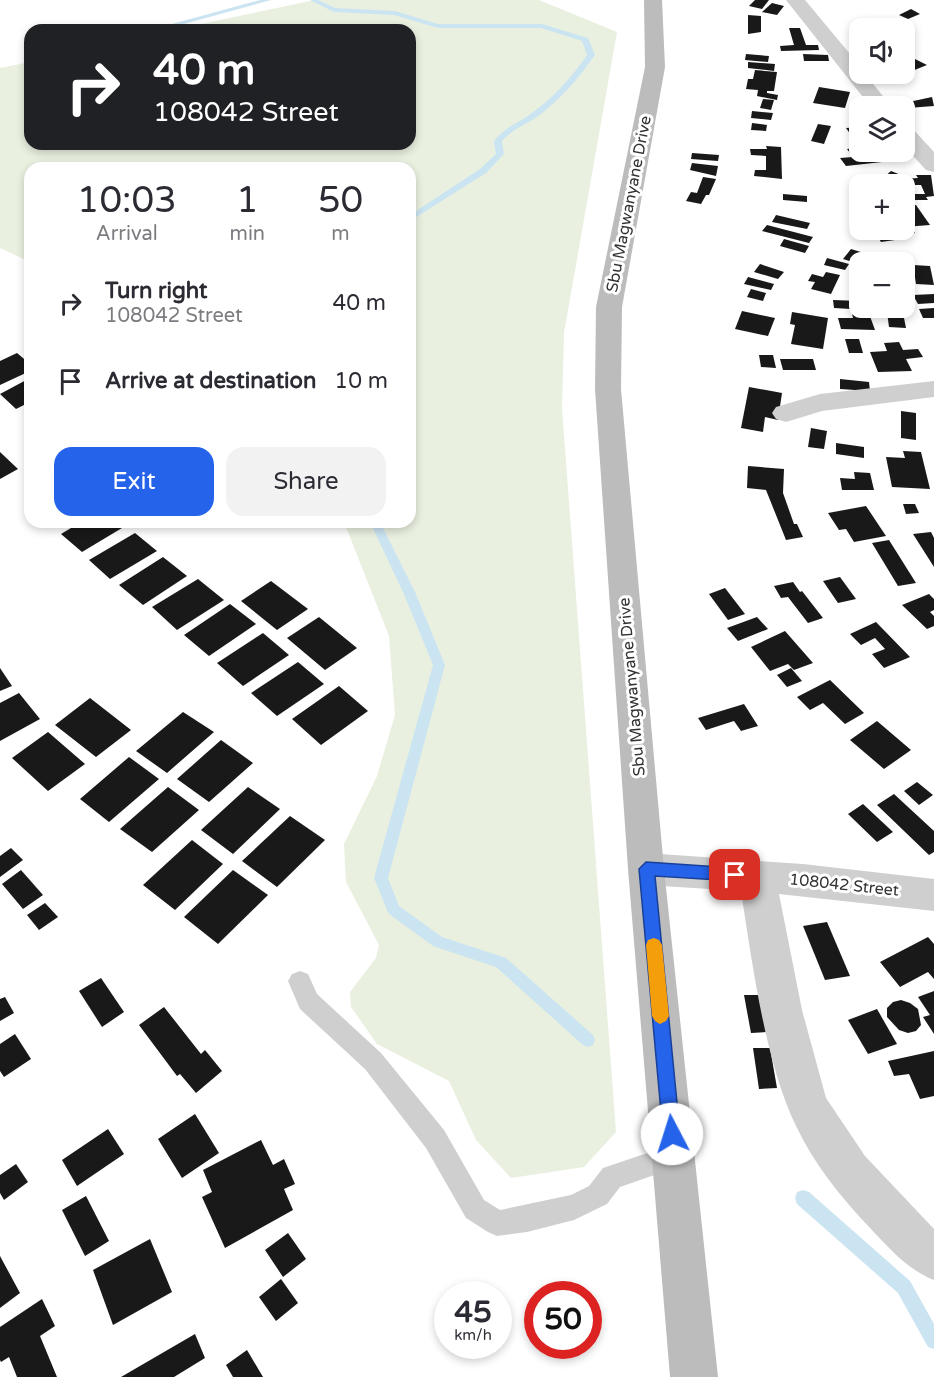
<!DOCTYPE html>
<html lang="en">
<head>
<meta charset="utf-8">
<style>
	:root { --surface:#fff; --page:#f2f2f3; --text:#2b2b33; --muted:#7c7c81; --accent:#2563eb }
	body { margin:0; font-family:"Varela Round",sans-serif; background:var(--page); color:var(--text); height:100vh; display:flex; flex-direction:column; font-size:22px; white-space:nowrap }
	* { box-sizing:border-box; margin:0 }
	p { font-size:20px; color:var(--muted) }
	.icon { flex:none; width:33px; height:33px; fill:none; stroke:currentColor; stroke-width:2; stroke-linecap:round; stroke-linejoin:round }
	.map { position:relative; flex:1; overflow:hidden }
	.side { position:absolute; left:24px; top:162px; width:392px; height:366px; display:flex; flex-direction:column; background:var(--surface); border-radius:18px; box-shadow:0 3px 9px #0003 }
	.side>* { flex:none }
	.guide { position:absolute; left:24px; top:24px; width:392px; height:126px; border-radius:18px; box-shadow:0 3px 9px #0003; background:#202124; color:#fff; overflow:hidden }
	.buttons { position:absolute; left:849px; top:18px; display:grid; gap:12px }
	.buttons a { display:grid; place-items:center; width:66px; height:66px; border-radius:12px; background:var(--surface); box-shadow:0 3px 9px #0003; font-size:30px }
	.speed { position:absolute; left:434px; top:1281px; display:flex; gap:12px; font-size:30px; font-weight:700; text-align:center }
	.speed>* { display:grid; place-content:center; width:78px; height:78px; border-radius:50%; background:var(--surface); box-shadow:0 3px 9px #0003; line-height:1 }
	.speed small { font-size:15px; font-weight:400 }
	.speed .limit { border:9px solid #d22; background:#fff; color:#111 }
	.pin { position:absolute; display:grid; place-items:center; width:51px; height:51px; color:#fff; margin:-26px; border-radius:12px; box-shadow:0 3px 9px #0006 }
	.me { position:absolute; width:66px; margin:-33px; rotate:355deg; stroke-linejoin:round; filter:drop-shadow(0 0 4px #0008) }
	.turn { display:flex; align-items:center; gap:21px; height:126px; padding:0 30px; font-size:27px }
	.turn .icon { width:78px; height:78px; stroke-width:2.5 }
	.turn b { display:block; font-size:42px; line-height:51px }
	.eta { display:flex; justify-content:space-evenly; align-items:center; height:102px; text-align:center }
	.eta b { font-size:36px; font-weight:600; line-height:42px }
	.primary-button { display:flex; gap:12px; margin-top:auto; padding:12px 30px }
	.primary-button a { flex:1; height:69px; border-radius:18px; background:var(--accent); color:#fff; font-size:24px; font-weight:600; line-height:69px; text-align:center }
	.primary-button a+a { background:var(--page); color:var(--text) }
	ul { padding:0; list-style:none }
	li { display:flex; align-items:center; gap:18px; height:78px; padding:0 30px }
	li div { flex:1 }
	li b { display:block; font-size:22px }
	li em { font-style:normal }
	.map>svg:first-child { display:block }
	.green { fill:#e9f0e0 }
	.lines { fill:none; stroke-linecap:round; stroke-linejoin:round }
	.stream { fill:#cbe4f1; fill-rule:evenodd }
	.building { fill:#191919 }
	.lane { fill:#cfcfcf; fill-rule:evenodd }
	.street { fill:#cfcfcf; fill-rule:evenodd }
	.secondary { fill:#bcbcbc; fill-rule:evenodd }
	.route { fill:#2563eb; stroke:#184099; stroke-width:1.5 }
	.slow { fill:#f59e0b }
	.labels { text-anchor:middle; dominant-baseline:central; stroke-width:6; stroke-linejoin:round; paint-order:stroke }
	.street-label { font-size:16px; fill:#323232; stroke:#fff }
</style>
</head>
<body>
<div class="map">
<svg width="934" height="1377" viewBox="0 0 934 1377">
	<rect width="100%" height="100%" fill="#fff"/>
	<!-- green -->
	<polygon class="green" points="315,0 539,0 617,32 564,333 562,408 616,1132 584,1167 511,1178 476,1140 449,1081 377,1044 351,1007 350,992 376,958 379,945 346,882 344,844 377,776 395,715 389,636 344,522 410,522 410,168 30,168 30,262 0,248 0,68 30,62 30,144 410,144 410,30 172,30"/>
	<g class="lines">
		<!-- stream -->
		<g class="stream">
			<polygon points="260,0 271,0 162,30 150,30"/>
			<path d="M310 0H318L335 8 395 11 438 24H542L588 38 595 55C578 79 560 100 537 117 525 125 511 130 502 141L504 154 486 173 410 221V215L480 169 496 154 494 141C504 127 519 123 532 113 554 97 572 77 587 55L582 41 541 28H438L394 15 334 12Z"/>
			<polygon points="370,522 380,522 415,592 445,665 388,878 399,906 442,937 506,958 593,1035 595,1040 593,1045 588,1047 583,1045 496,967 433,946 389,914 387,910 374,878 433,665 403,592"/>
			<polygon points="803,1190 809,1192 910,1281 934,1324 934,1349 928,1347 898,1293 797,1204 795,1198 797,1192"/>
		</g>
	</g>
	<!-- building -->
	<g class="building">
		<polygon points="755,0 769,0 762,9 749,6"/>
		<polygon points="772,3 784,6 777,15 762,12"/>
		<polygon points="911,9 920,14 908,19 899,15"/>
		<polygon points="748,15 761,16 761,32 748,34"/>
		<polygon points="789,28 800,28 806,45 818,45 819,50 781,51 780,46 794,45"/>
		<polygon points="904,48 911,52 905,54 927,65 912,71 904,67"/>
		<polygon points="746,54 769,56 768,62 745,60"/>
		<polygon points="803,54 828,55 829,61 804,61"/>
		<polygon points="748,62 775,64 774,71 748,68"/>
		<polygon points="755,70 777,72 774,91 767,91 767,93 778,95 777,100 757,96 758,90 746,89 748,79 753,79"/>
		<polygon points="901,74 909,79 893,84 886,79"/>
		<polygon points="819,87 850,92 845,108 813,103"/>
		<polygon points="932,97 934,106 908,108 904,103"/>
		<polygon points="763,99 774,100 771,110 760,108"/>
		<polygon points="752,111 773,113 771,120 751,118"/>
		<polygon points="752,123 767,125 766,131 751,130"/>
		<polygon points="818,124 831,126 824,144 811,141"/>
		<polygon points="860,127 860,141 856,142 846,128"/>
		<polygon points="766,146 781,147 782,179 754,176 755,170 766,170 766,156 751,155 750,149 767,149"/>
		<polygon points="860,147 860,152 893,152 900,160 846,166 840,158 853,157 847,149"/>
		<polygon points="692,153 719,155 718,161 691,159"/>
		<polygon points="692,163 718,166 716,176 690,170"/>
		<polygon points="891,171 901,175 892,184 876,184"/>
		<polygon points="916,175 931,175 934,196 926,197 928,200 915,200 911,194 925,194 921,185 906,185 903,179 918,178"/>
		<polygon points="703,177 716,179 709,195 706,195 701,204 686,201 691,192 697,193"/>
		<polygon points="783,194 807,196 807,202 783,200"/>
		<polygon points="916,205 930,225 904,227 904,206"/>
		<polygon points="860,213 860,230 867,230 866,233 849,230 851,224 856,224"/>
		<polygon points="776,215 810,223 807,229 772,222"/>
		<polygon points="767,225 813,237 809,243 762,231"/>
		<polygon points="911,229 915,233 892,237 895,240 881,242 876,234"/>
		<polygon points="784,239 809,246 805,253 780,246"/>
		<polygon points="851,249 864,253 856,263 843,259"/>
		<polygon points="827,258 849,264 845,270 824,265"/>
		<polygon points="760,264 784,272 778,279 754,272"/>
		<polygon points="913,265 930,266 934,285 916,284"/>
		<polygon points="826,272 840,275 831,294 811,289 815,282 808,281 812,274 823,277"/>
		<polygon points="748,277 774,284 771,290 744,284"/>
		<polygon points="751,289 766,293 763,301 747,297"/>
		<polygon points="934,294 934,303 918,304 913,295"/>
		<polygon points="833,300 860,301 860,308 867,308 875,330 841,329 838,318 853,318 851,309 834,308"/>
		<polygon points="881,308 902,308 906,328 889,327 887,312 881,311"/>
		<polygon points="934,308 934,318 923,318 919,309"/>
		<polygon points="742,311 775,318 768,336 735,329"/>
		<polygon points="792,312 828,318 823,349 791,344 795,325 790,324"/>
		<polygon points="845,339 859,339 863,353 849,353"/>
		<polygon points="899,342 903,350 918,349 923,357 906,359 912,371 878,372 870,352 887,351 884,343"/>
		<polygon points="17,353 30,364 30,371 0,385 0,361"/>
		<polygon points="759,355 773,355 776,368 761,367"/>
		<polygon points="780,359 813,359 816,370 783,370"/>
		<polygon points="30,378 30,402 16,409 0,394"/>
		<polygon points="840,379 869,382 870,391 840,389"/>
		<polygon points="749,387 782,393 778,420 765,417 763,432 741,428"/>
		<polygon points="901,411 916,413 916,440 901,438"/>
		<polygon points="811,428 827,431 824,449 808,447"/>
		<polygon points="836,443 864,447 864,458 836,454"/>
		<polygon points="903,451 921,452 930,489 892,487 886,457 905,458"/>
		<polygon points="0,452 18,469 0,479"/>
		<polygon points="748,466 784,469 783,493 794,524 797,524 803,537 786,540 766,490 747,488"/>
		<polygon points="854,472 870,473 874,490 842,490 840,478 855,479"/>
		<polygon points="903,504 915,504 919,513 906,514"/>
		<polygon points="866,506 886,536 854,542 846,529 839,530 828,513"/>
		<polygon points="81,522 123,522 127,525 82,552 61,534"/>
		<polygon points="931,532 934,538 934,567 913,534"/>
		<polygon points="135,533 157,551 110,579 89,560"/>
		<polygon points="889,540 916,583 898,586 872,543"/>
		<polygon points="163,557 187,576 143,605 119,585"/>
		<polygon points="840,577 856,599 838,603 823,581"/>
		<polygon points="198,579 224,600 177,630 152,607"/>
		<polygon points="271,581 308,609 277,630 241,601"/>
		<polygon points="793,582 800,592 802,591 823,618 808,623 788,597 781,598 774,586"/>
		<polygon points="725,588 745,614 728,620 709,594"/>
		<polygon points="929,594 934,599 934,610 930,612 934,616 934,626 927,629 902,605"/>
		<polygon points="230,604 256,624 209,656 184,635"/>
		<polygon points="319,617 357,648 325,670 287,638"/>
		<polygon points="757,617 768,629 738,641 727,628"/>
		<polygon points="876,622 910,657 884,668 872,654 885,649 875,638 861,645 850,634"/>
		<polygon points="785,631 813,663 794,670 788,664 770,671 751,647"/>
		<polygon points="263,633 289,655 243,686 217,663"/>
		<polygon points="298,662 324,684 277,716 251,693"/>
		<polygon points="0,668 12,686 0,691"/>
		<polygon points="791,668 802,681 787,687 777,675"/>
		<polygon points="830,680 864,713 845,724 823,703 810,710 797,697"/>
		<polygon points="339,686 368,711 321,745 292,719"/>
		<polygon points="19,693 40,719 0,741 0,703"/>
		<polygon points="90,698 131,730 96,757 55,725"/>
		<polygon points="744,704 758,726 741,731 734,721 706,730 698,718"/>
		<polygon points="183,712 214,732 167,773 136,751"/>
		<polygon points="877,721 911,750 884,769 850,740"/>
		<polygon points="48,732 85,764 48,791 12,758"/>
		<polygon points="221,740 253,763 209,802 177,779"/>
		<polygon points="129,757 159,779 109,822 80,799"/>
		<polygon points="917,782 933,795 919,805 904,791"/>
		<polygon points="168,787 199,810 152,852 120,829"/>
		<polygon points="248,787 280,809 233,854 201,830"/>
		<polygon points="894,794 934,831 934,852 929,855 877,805"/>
		<polygon points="863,804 893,832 877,842 848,814"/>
		<polygon points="290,816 325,840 277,887 242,861"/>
		<polygon points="192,840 223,864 175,910 143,885"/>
		<polygon points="11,848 23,860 0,877 0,856"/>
		<polygon points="21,870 43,895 23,909 2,884"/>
		<polygon points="233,870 268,895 218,944 184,917"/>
		<polygon points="45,903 58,917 39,930 27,915"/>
		<polygon points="827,922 850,976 825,980 803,926"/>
		<polygon points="928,937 934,944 934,979 928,972 900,987 880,962"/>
		<polygon points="101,978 124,1012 102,1027 79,991"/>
		<polygon points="934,991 934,1034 923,1017 930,1015 918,997"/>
		<polygon points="744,995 762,995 768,1032 751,1033"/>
		<polygon points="5,997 14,1013 0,1021 0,999"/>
		<polygon points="901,1000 910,1003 918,1009 921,1025 916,1031 908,1033 899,1030 887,1017 887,1008 893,1002"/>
		<polygon points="164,1007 201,1054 205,1050 222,1071 196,1093 180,1074 177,1076 139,1025"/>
		<polygon points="877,1009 897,1044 868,1054 848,1020"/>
		<polygon points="15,1034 31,1059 4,1077 0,1071 0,1044"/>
		<polygon points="753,1048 770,1048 777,1088 759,1089"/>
		<polygon points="934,1051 934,1096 920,1099 909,1074 894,1076 888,1061"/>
		<polygon points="195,1114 219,1153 182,1178 158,1139"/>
		<polygon points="108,1129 124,1154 77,1186 62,1160"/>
		<polygon points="261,1140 273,1165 284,1159 295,1184 284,1189 293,1210 225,1248 202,1197 212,1192 203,1170"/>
		<polygon points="16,1164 28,1182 4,1200 0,1193 0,1175"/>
		<polygon points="86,1196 109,1241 85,1256 62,1210"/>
		<polygon points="288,1233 306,1259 283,1277 265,1250"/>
		<polygon points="150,1239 172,1292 113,1325 93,1270"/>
		<polygon points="0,1256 20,1293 0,1308"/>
		<polygon points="281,1279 298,1303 276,1321 259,1297"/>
		<polygon points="42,1299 55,1326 40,1336 57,1377 17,1377 9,1357 1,1362 0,1360 0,1327"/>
		<polygon points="195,1334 205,1358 174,1377 121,1377"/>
		<polygon points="247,1350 263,1377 233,1377 226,1365"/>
	</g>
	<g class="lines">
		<!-- lane -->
		<polygon class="lane" points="300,971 308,974 317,994 381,1053 444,1130 484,1200 500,1210 571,1195 589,1186 603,1168 674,1144 683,1147 687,1156 683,1165 620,1187 607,1204 574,1220 527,1232 497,1236 488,1232 466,1218 426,1148 365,1069 300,1009 288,981 292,974"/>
		<!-- street -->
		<g class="street">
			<polygon points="786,0 805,0 860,66 860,74 865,74 891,106 870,106"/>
			<polygon points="904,127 912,128 934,152 934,172 926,170 904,146"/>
			<polygon points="934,381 934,397 822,411 786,422 776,419 772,413 776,407 820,394"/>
			<path d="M646 853 803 864 934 879V911L779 894 802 1010 826 1098 865 1156 934 1229V1280C908 1270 890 1249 871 1229 842 1199 814 1164 796 1126 765 1062 752 962 741 891L646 885 633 880 628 869 633 858Z"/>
		</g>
		<!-- secondary -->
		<polygon class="secondary" points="644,0 662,0 665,67 622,307 621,389 664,869 718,1377 670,1377 628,869 595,389 596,307 645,67"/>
	</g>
	<!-- route -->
	<polygon class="route" points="646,862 735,868 742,875 735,881 655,876 680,1134 678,1140 672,1142 666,1140 663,1134 639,869"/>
	<!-- slow -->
	<polygon class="slow" points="654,938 659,940 662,945 669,1016 666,1021 660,1024 655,1021 652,1016 646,945 648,940"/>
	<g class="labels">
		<!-- street labels -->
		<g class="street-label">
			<text transform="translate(629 204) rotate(-79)">Sbu Magwanyane Drive</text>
			<text transform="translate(632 687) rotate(-95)">Sbu Magwanyane Drive</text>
			<text transform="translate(844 885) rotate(6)">108042 Street</text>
		</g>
	</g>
</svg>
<div class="buttons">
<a><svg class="icon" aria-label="sound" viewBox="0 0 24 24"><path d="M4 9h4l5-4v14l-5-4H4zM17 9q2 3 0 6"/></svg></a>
<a><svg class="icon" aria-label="layers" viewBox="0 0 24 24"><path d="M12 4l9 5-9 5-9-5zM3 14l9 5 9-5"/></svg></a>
<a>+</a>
<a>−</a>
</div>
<div class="speed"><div>45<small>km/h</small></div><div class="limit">50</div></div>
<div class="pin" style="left:735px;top:875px;background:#d93025"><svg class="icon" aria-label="arrive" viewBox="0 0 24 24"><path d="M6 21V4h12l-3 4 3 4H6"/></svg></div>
<svg class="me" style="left:672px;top:1134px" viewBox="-20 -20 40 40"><circle r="19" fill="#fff"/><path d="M0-13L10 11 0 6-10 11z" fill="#2563eb"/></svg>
<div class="guide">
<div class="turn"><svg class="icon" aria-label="right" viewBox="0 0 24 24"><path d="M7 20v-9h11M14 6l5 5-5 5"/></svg><div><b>40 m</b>108042 Street</div></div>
</div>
<section class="side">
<div class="eta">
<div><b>10:03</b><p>Arrival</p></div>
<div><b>1</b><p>min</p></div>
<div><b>50</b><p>m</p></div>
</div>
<ul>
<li><svg class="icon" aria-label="right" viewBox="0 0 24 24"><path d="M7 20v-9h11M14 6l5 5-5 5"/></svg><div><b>Turn right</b><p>108042 Street</p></div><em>40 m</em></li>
<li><svg class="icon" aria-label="arrive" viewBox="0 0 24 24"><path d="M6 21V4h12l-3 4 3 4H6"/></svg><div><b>Arrive at destination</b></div><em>10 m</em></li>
</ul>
<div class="primary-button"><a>Exit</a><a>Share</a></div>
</section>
</div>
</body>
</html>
